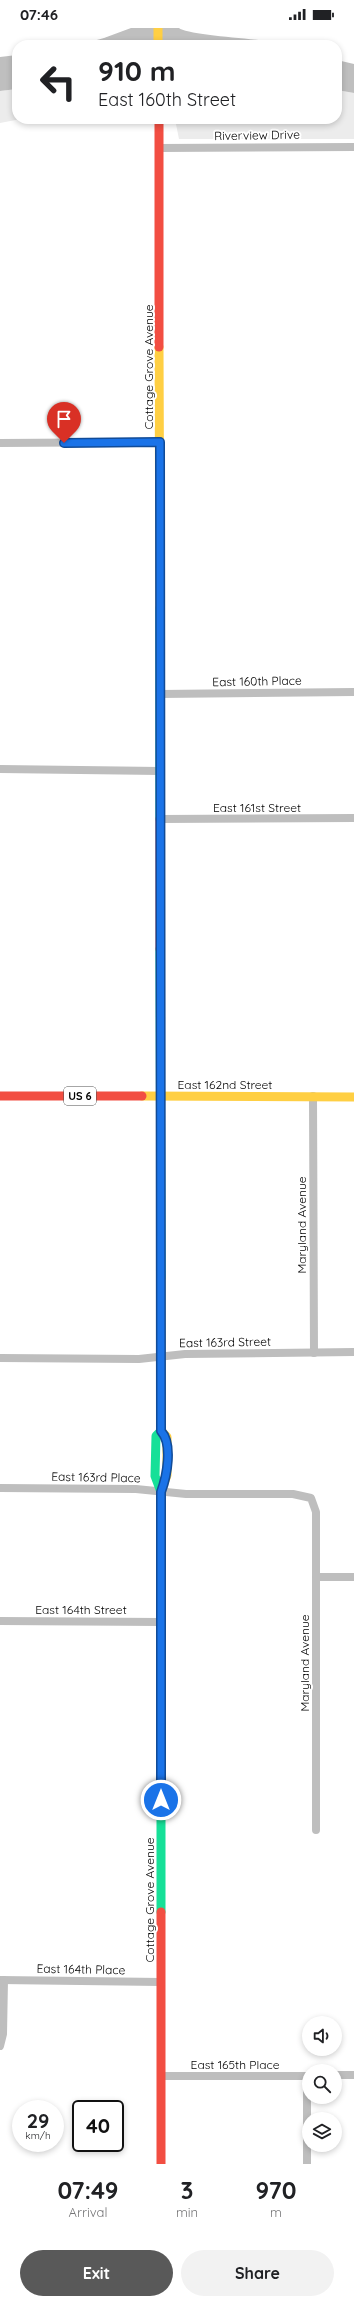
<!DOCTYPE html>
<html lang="en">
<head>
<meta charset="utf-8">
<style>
	:root { --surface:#fff; --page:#f2f2f2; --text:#202124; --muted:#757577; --accent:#595959 }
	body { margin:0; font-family:Quicksand,sans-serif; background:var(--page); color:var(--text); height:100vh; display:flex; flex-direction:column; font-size:15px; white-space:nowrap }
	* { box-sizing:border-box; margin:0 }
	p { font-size:13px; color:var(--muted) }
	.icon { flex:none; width:22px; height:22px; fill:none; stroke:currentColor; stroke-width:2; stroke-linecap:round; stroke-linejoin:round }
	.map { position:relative; height:2136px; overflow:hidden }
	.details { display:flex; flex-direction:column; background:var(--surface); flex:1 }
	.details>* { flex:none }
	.banner { position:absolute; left:12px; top:12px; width:330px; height:84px; border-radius:16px; box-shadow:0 2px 6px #0003; background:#fff; color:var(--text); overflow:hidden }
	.tools { position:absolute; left:302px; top:1988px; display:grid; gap:8px }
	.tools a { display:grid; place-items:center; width:40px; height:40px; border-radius:50%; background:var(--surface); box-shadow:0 2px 6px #0003; font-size:20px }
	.speed { position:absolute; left:12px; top:2072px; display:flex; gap:8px; font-size:20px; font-weight:700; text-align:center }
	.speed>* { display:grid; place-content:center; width:52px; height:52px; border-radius:50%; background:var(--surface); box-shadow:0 2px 6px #0003; line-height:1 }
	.speed small { font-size:10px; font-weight:400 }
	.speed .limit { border:2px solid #111; border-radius:6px; background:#fff; color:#111 }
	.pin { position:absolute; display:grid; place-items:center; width:34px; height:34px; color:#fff; margin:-41px -17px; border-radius:50% 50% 50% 0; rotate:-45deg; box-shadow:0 0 4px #0007 }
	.pin .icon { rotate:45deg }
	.me { position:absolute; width:44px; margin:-22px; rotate:0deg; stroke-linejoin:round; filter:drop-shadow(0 0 3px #0008) }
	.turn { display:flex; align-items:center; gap:14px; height:84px; padding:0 20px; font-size:18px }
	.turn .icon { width:52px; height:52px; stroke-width:2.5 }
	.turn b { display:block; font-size:28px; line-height:34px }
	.eta { display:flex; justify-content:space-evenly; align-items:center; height:68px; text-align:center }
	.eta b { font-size:24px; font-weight:700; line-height:28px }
	.cta { display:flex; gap:8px; margin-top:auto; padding:8px 20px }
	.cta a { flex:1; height:46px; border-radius:24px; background:var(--accent); color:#fff; font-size:16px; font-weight:700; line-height:46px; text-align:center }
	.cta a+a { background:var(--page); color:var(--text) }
	.status { display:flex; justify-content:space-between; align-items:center; height:28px; padding:0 20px; background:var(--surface); direction:ltr }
	.status svg { height:11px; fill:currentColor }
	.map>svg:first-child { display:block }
	.green { fill:#ececec }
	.water { fill:#bfbfbf }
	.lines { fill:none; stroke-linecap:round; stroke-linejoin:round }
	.street { stroke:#bebebe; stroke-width:8 }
	.fast { stroke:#16e098; stroke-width:9 }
	.slow { stroke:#ffcf43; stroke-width:9 }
	.jam { stroke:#f24e42; stroke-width:9 }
	.route-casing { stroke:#114b97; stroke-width:10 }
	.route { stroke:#1a73e8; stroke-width:7 }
	.labels { text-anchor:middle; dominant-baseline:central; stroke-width:4; stroke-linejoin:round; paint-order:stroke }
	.shield { fill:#fff; stroke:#4c4c4c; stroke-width:1 }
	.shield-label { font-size:11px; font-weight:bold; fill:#000 }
	.street-label { font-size:12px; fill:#000; stroke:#fff }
</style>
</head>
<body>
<div class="status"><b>07:46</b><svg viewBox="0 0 49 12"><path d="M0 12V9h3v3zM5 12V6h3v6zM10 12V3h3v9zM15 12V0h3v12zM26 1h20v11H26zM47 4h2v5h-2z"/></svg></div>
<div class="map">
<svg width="354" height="2136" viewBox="0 0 354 2136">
	<rect width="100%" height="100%" fill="#fff"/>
	<!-- green -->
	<g class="green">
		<polygon points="17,61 17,91 21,91 0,95 0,63"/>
		<polygon points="337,62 354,65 354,111 179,111 175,91 337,91"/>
	</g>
	<!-- water -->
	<g class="water">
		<path d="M131 0H179C186 7 265 12 281 14L287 17H79L104 10Z"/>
		<polygon points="17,27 17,61 0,63 0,29"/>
		<polygon points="337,32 354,36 354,65 337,62"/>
	</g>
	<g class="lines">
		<!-- street -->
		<g class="street">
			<polyline points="159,120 354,119"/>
			<polyline points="0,415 160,414"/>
			<polyline points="160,666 354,664"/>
			<polyline points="0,741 160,743"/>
			<polyline points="160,791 354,790"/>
			<polyline points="313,1068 314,1325"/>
			<polyline points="0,1330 139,1331 185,1326 354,1324"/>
			<polyline points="0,1460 136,1461 186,1466 293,1466 311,1470 316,1484 316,1802"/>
			<polyline points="316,1549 354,1549"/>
			<polyline points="0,1593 161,1594"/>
			<polyline points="0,1952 161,1954"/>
			<polyline points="0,2018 3,2006 4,1952"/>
			<polyline points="335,2047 354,2047"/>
			<polyline points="161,2048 309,2048"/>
			<polyline points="307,2136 307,2048"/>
		</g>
		<!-- fast -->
		<g class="fast">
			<polyline points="160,580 160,791"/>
			<polyline points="160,921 161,1250"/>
			<polyline points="161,1403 156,1408 155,1448 161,1464"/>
			<polyline points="161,1555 161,1884"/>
		</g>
		<!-- slow -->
		<g class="slow">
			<polyline points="158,0 158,17"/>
			<polyline points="159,319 160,580"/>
			<polyline points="142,1068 354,1069"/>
			<polyline points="161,1250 161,1403 167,1409 167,1447 161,1464 161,1555"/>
		</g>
		<!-- jam -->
		<g class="jam">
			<polyline points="159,91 159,319"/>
			<polyline points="160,791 160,921"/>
			<polyline points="0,1068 142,1068"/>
			<polyline points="161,1884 161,2136"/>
		</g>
	</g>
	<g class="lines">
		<!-- route casing -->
		<g class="route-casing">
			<path id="route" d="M64 415 160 414 161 1403C173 1416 167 1448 161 1464V1772"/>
		</g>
		<!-- route -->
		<use href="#route" class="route"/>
	</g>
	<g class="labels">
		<!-- shield labels -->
		<rect class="shield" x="64" y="1059" width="32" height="18" rx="3"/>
		<g class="shield-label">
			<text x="80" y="1068">US 6</text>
		</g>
		<!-- street labels -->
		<g class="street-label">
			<text transform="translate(257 107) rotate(-1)">Riverview Drive</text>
			<text transform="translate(148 339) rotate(-90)">Cottage Grove Avenue</text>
			<text transform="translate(257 653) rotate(-1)">East 160th Place</text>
			<text x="257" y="779">East 161st Street</text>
			<text x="225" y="1056">East 162nd Street</text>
			<text transform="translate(301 1197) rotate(-90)">Maryland Avenue</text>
			<text transform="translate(225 1314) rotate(-1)">East 163rd Street</text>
			<text transform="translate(96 1449) rotate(1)">East 163rd Place</text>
			<text x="81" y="1581">East 164th Street</text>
			<text transform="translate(304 1635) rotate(-90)">Maryland Avenue</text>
			<text transform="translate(149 1872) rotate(-90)">Cottage Grove Avenue</text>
			<text transform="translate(81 1941) rotate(1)">East 164th Place</text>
			<text x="235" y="2036">East 165th Place</text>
		</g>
	</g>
</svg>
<div class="tools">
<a><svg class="icon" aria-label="sound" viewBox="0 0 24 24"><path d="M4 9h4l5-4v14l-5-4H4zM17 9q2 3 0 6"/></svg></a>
<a><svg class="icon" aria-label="search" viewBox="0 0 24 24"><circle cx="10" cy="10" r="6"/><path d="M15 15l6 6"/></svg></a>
<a><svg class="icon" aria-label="layers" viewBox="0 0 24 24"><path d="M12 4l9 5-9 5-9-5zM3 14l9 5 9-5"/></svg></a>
</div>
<div class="speed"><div>29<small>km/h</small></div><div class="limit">40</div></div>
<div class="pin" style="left:64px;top:415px;background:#d93025"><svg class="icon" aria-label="arrive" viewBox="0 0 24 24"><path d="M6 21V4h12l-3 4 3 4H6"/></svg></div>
<svg class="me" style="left:161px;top:1772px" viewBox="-20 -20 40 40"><circle r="17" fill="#1a73e8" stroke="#fff" stroke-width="3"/><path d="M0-11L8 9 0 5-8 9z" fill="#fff"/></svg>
<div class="banner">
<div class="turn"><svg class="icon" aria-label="left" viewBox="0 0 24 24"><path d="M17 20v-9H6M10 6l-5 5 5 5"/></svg><div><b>910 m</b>East 160th Street</div></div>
</div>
</div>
<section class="details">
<div class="eta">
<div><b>07:49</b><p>Arrival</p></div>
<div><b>3</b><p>min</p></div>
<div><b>970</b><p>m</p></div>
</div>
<div class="cta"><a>Exit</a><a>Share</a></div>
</section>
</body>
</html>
